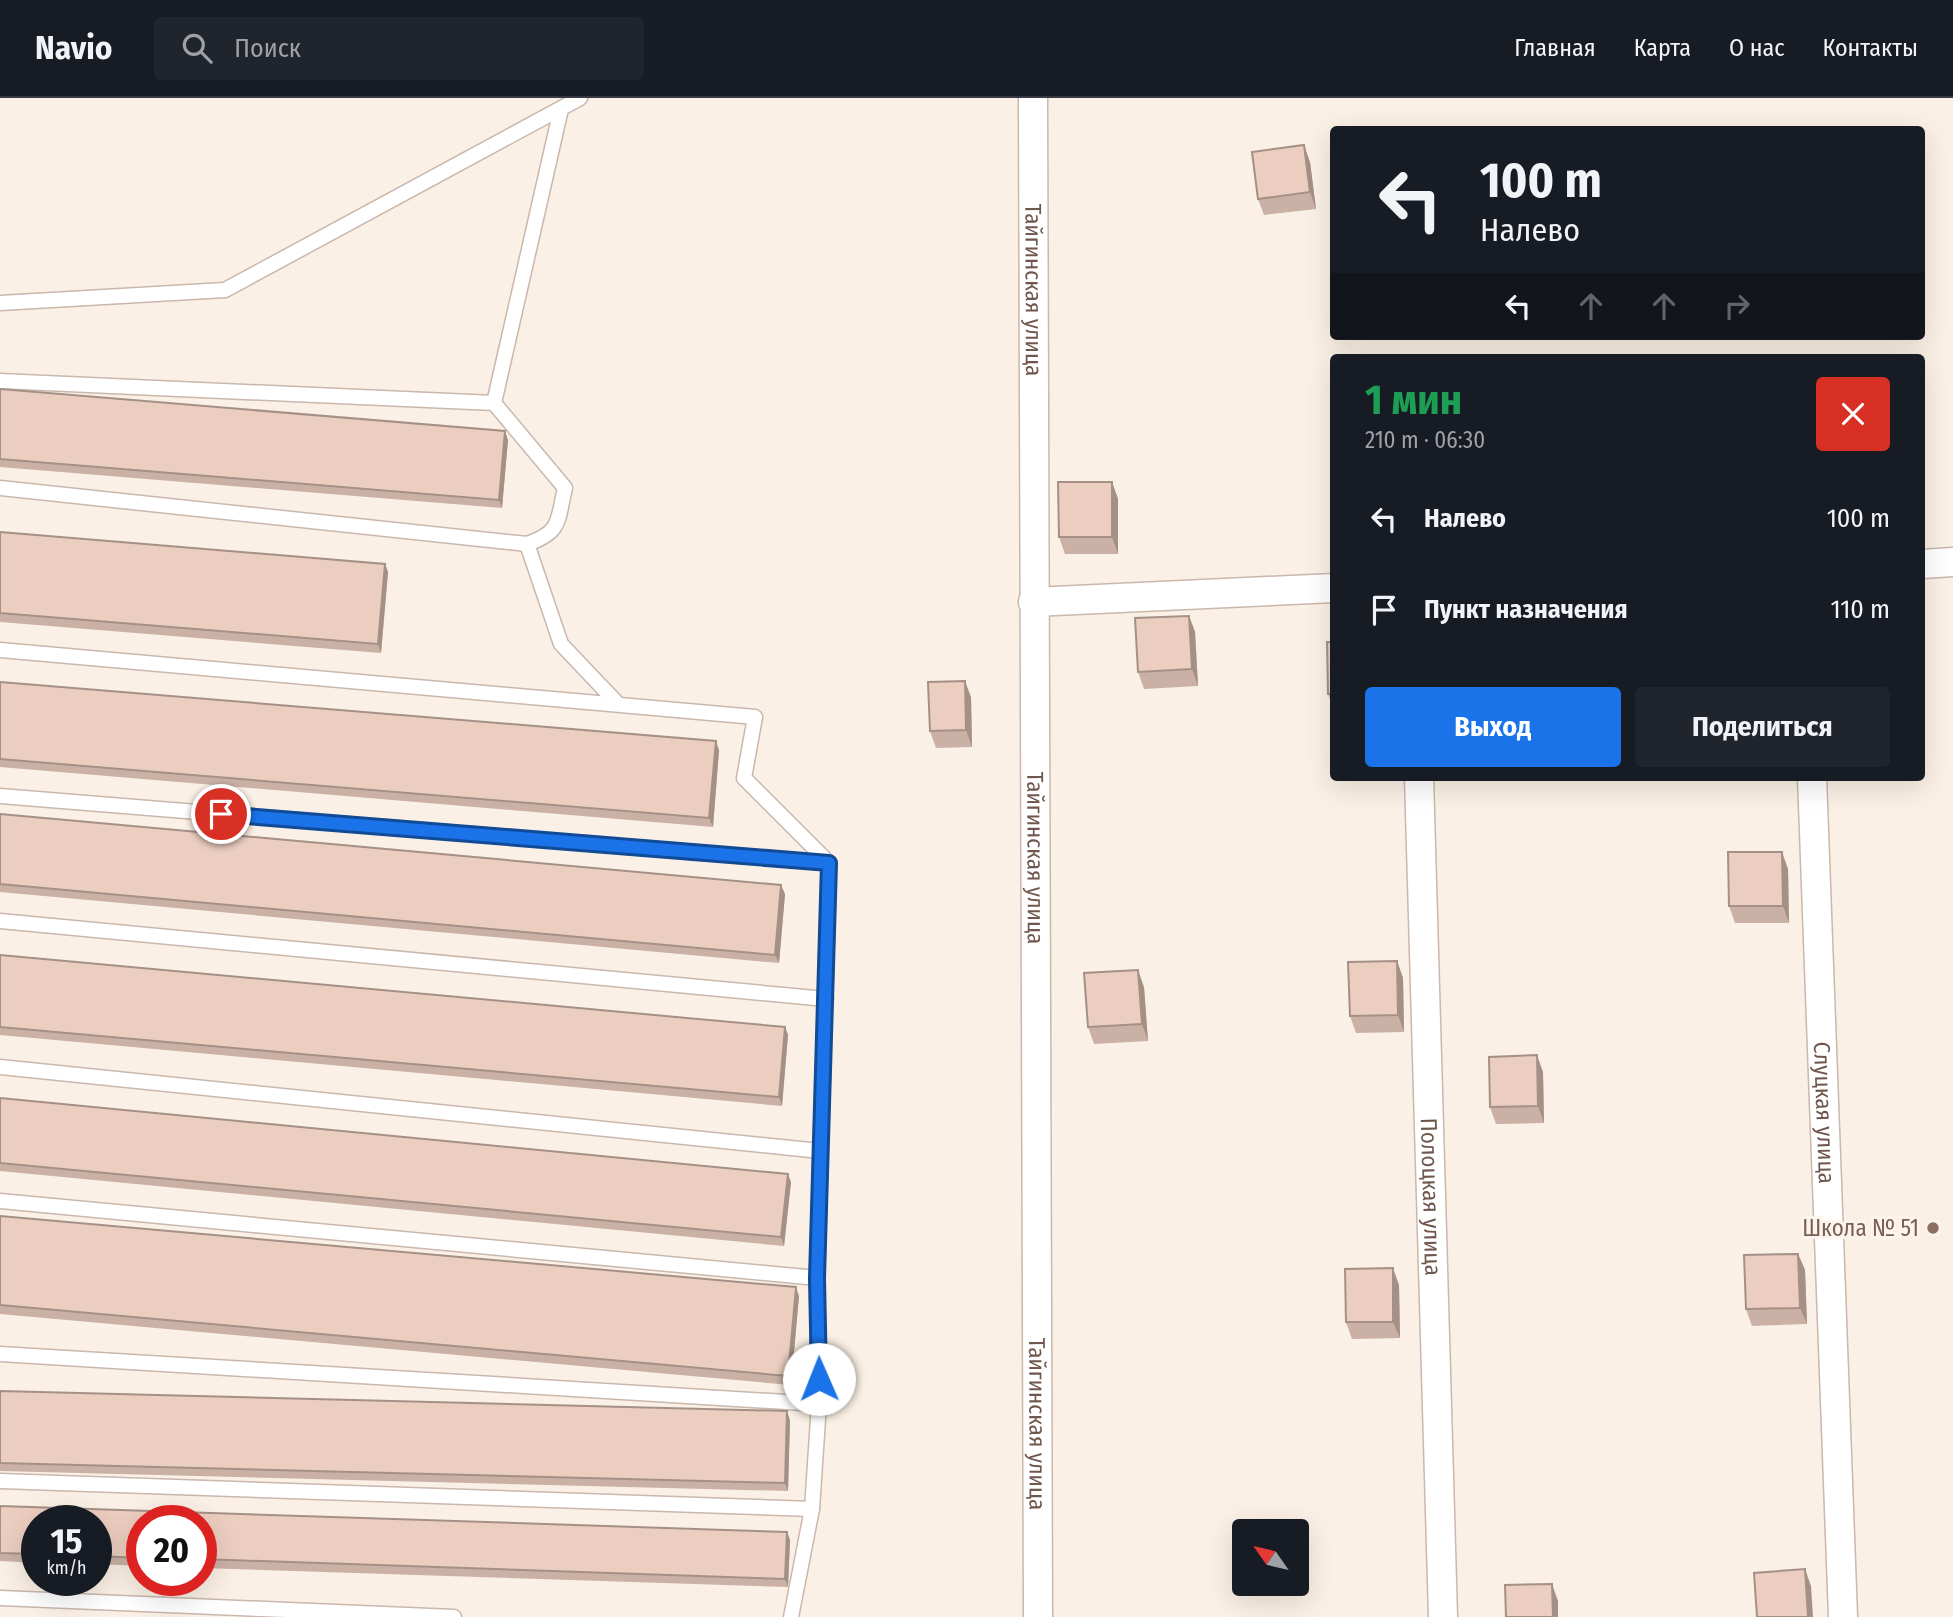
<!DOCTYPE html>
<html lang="ru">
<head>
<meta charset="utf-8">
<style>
	:root { --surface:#171b24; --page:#20242c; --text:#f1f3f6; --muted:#9ea1a6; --line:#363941; --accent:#1a73e8 }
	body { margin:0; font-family:"Fira Sans Condensed",sans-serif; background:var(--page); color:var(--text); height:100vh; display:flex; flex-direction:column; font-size:26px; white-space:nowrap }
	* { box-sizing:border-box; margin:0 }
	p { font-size:23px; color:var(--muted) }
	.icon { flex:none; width:38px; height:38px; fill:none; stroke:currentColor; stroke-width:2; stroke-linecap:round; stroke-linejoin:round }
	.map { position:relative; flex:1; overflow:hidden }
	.side { position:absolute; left:1330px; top:256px; width:595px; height:427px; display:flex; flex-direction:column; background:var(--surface); border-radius:7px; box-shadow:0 7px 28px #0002 }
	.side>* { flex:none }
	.guide { position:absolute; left:1330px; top:28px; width:595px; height:214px; border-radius:7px; box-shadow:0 7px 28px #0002; background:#171b24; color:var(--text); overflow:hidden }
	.needle { width:46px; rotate:304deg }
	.controls { position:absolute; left:1232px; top:1421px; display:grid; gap:14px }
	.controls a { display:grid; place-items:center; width:77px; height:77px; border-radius:7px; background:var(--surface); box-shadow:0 7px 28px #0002; font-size:35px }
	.speed { position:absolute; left:21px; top:1407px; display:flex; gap:14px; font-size:35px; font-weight:700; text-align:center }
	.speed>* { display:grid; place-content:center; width:91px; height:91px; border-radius:50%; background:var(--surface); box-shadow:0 7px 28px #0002; line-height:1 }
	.speed small { font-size:18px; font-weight:400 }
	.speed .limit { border:10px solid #d22; background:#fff; color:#111 }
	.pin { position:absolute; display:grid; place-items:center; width:60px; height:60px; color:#fff; margin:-30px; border:4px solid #fff; border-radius:50%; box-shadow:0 2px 7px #0007 }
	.me { position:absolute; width:77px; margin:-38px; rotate:359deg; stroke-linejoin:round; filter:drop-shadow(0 0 5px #0008) }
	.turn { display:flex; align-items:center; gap:24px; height:147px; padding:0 35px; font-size:32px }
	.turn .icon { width:91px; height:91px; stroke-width:2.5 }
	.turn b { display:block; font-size:49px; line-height:60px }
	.lanes { display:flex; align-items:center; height:66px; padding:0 35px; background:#0003; justify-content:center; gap:35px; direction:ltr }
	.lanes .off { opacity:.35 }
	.round { display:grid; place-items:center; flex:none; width:74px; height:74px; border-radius:7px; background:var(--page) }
	.headline { display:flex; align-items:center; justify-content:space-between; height:119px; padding:0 35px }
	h1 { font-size:42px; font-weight:700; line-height:52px; color:#1e9e55 }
	.cta { display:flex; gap:14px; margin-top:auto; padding:14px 35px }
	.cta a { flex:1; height:80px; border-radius:7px; background:var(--accent); color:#fff; font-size:28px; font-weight:700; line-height:80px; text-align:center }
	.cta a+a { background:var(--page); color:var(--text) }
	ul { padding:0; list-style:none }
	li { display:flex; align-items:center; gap:21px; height:91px; padding:0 35px }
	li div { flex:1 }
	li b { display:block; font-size:26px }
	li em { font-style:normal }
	header { display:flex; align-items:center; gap:42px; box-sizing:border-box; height:98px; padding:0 35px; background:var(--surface); border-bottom:2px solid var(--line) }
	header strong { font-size:33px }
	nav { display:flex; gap:38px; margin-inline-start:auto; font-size:24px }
	.search { width:490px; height:63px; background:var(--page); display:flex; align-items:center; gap:18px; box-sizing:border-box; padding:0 24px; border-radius:7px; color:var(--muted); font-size:26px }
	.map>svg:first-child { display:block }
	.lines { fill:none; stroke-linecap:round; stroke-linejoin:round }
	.lane-casing { stroke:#cab7ad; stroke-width:17 }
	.street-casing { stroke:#cab7ad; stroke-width:31 }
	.lane { stroke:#fff; stroke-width:14 }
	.street { stroke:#fff; stroke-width:28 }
	.wall { fill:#cbb1a5 }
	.shaded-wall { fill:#a59086 }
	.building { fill:#eccec0; stroke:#a59086; stroke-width:2 }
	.route-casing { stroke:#114b97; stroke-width:18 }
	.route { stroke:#1a73e8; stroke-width:12 }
	.education-dot { fill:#8d6e63; stroke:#fdf4eb; stroke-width:2.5 }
	.labels { text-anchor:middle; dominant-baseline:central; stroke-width:6; stroke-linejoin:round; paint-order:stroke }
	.street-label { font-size:23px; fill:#70574d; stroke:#fdf4eb }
	.education-label { font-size:23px; fill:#785e54; stroke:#fdf4eb; text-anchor:end }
</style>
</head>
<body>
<header>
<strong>Navio</strong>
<div class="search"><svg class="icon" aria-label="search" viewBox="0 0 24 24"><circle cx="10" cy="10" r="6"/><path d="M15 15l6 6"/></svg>Поиск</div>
<nav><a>Главная</a><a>Карта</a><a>О нас</a><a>Контакты</a></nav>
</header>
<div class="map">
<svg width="1953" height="1519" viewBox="0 0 1953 1519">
	<rect width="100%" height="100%" fill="#faf0e5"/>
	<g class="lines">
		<!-- lane casing -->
		<g class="lane-casing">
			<g id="lane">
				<polyline points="0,205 225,192 580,0"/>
				<path d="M0 283 494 305 565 390C557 423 562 434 527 446L0 390"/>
				<polyline points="494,305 561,11"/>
				<polyline points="527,446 561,546 618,606"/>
				<polyline points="0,552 755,619 744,680 829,765 817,1180 819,1306 812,1411"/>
				<polyline points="0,698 829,765"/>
				<polyline points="0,823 826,901"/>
				<polyline points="0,969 820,1053"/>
				<polyline points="0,1103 817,1180"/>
				<polyline points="0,1256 819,1306"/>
				<polyline points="0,1383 812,1411 791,1519"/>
				<polyline points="0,1500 454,1519"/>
			</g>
		</g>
		<!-- street casing -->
		<g class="street-casing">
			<g id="street">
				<path id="s1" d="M1033 0 1038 1519"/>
				<polyline points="1922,466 1953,464"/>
				<polyline points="1033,504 1334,490"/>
				<path id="s2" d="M1419 679 1443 1519"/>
				<path id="s3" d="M1812 679 1843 1519"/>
			</g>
		</g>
		<!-- lane -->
		<use href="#lane" class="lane"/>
		<!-- street -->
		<use href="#street" class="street"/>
	</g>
	<!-- wall -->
	<g class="wall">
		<polygon points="1310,64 1316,111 1264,117 1258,101"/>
		<polygon points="0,291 508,342 502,410 0,369"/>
		<polygon points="1112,384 1118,401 1118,456 1065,456 1059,439"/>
		<polygon points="0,434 385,466 388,474 381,555 0,524"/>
		<polygon points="1189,518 1195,534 1198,588 1144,591 1138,574"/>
		<polygon points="1334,544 1334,612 1328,596"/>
		<polygon points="0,584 719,652 713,729 0,669"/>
		<polygon points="971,599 972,649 936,650 930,633"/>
		<polygon points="0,716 785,796 779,865 0,794"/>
		<polygon points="1788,771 1789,825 1735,825 1729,808"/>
		<polygon points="0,857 785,929 788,937 782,1008 0,937"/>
		<polygon points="1397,863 1403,880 1404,934 1356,935 1350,918"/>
		<polygon points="1144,889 1148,943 1094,946 1088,929"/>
		<polygon points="1543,974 1544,1025 1496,1026 1490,1009"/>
		<polygon points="0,1000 791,1084 784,1148 0,1073"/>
		<polygon points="0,1118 799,1198 791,1287 0,1216"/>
		<polygon points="1798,1156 1805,1172 1807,1226 1752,1228 1746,1211"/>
		<polygon points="1399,1187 1400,1240 1352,1241 1346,1224"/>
		<polygon points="0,1293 790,1322 788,1393 0,1373"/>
		<polygon points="0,1408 787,1434 790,1442 788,1489 201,1470 201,1423 142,1423 142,1468 96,1466 96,1423 37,1423 37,1465 0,1463"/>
	</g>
	<!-- shaded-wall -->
	<g class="shaded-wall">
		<polygon points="1304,47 1310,64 1316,111 1310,94"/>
		<polygon points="505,333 508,342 502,410 499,402"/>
		<polygon points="1112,384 1118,401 1118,456 1112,439"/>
		<polygon points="385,466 388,474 381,555 378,546"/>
		<polygon points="1189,518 1195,534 1198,588 1192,571"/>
		<polygon points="965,583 971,599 972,649 966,632"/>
		<polygon points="716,643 719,652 713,729 709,720"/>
		<polygon points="1782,754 1788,771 1789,825 1783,808"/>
		<polygon points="781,787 785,796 779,865 775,857"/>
		<polygon points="1397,863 1403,880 1404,934 1398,917"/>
		<polygon points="1138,872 1144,889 1148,943 1142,926"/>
		<polygon points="785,929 788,937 782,1008 779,999"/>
		<polygon points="1537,957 1543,974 1544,1025 1538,1008"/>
		<polygon points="788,1076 791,1084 784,1148 781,1139"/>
		<polygon points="1798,1156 1805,1172 1807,1226 1800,1210"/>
		<polygon points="1393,1170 1399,1187 1400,1240 1393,1224"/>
		<polygon points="796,1189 799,1198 791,1287 788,1278"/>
		<polygon points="787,1313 790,1322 788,1393 785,1385"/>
		<polygon points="787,1434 790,1442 788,1489 785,1481"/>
		<polygon points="1805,1471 1811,1488 1813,1519 1808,1519"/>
		<polygon points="1552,1486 1558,1503 1558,1519 1553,1519"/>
	</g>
	<!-- building -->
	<g class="building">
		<polygon points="1304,47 1310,94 1258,101 1252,54"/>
		<polygon points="0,291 505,333 499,402 0,361"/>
		<polygon points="1058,384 1112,384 1112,439 1059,439"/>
		<polygon points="0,434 385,466 378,546 0,515"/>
		<polygon points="1189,518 1192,571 1138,574 1135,520"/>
		<polygon points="1327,544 1334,544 1334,596 1328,596"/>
		<polygon points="965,583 966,632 930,633 928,584"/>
		<polygon points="0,584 716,643 709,720 0,661"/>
		<polygon points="0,716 781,787 775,857 0,786"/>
		<polygon points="1728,754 1782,754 1783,808 1729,808"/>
		<polygon points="0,857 785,929 779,999 0,929"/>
		<polygon points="1397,863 1398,917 1350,918 1348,864"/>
		<polygon points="1138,872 1142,926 1088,929 1084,875"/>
		<polygon points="1537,957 1538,1008 1490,1009 1489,959"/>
		<polygon points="0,1000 788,1076 781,1139 0,1065"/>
		<polygon points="0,1118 796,1189 788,1278 0,1207"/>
		<polygon points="1798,1156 1800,1210 1746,1211 1744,1157"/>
		<polygon points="1393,1170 1393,1224 1346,1224 1345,1171"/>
		<polygon points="0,1293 787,1313 785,1385 0,1365"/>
		<polygon points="0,1408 787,1434 785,1481 201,1461 201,1423 142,1423 142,1460 96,1458 96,1423 37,1423 37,1456 0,1455"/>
		<polygon points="1805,1471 1808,1519 1757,1519 1754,1475"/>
		<polygon points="1552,1486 1553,1519 1506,1519 1505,1487"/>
	</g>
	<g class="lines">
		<!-- route casing -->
		<g class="route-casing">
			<polyline id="route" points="221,716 829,765 817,1180 819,1281"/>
		</g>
		<!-- route -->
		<use href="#route" class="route"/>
	</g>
	<!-- markers -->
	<circle class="education-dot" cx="1933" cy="1130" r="7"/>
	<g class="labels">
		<!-- street labels -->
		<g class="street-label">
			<text stroke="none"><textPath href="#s1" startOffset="192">Тайгинская улица</textPath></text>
			<text stroke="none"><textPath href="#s1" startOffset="760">Тайгинская улица</textPath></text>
			<text stroke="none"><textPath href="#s3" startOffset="336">Слуцкая улица</textPath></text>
			<text stroke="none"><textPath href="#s2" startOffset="420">Полоцкая улица</textPath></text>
			<text stroke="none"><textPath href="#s1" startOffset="1326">Тайгинская улица</textPath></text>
		</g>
		<!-- education labels -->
		<g class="education-label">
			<text x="1919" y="1130">Школа № 51</text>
		</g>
	</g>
</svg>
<div class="controls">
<a><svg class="needle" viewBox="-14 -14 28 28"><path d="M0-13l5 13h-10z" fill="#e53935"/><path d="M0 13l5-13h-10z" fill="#9ea1a6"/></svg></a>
</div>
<div class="speed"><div>15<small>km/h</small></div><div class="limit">20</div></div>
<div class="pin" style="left:221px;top:716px;background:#d93025"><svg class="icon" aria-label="arrive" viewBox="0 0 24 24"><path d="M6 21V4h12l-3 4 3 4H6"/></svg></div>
<svg class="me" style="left:819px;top:1281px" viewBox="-20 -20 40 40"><circle r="19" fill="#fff"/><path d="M0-13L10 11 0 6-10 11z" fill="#1a73e8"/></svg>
<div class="guide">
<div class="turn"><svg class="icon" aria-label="left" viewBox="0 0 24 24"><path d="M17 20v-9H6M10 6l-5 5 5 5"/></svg><div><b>100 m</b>Налево</div></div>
<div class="lanes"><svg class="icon" aria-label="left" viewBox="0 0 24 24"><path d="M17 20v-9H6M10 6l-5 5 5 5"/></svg><svg class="icon off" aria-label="ahead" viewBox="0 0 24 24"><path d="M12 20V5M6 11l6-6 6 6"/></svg><svg class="icon off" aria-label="ahead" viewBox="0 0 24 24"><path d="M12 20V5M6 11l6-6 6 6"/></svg><svg class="icon off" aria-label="right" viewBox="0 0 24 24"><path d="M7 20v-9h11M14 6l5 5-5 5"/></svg></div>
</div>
<section class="side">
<div class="headline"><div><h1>1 мин</h1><p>210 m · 06:30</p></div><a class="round" style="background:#d93025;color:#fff"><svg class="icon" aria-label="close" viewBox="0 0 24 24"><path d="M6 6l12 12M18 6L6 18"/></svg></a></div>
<ul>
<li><svg class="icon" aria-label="left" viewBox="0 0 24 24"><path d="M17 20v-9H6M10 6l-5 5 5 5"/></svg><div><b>Налево</b></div><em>100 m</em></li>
<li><svg class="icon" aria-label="arrive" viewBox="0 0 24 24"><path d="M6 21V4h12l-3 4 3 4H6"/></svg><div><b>Пункт назначения</b></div><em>110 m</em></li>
</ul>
<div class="cta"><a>Выход</a><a>Поделиться</a></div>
</section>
</div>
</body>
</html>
